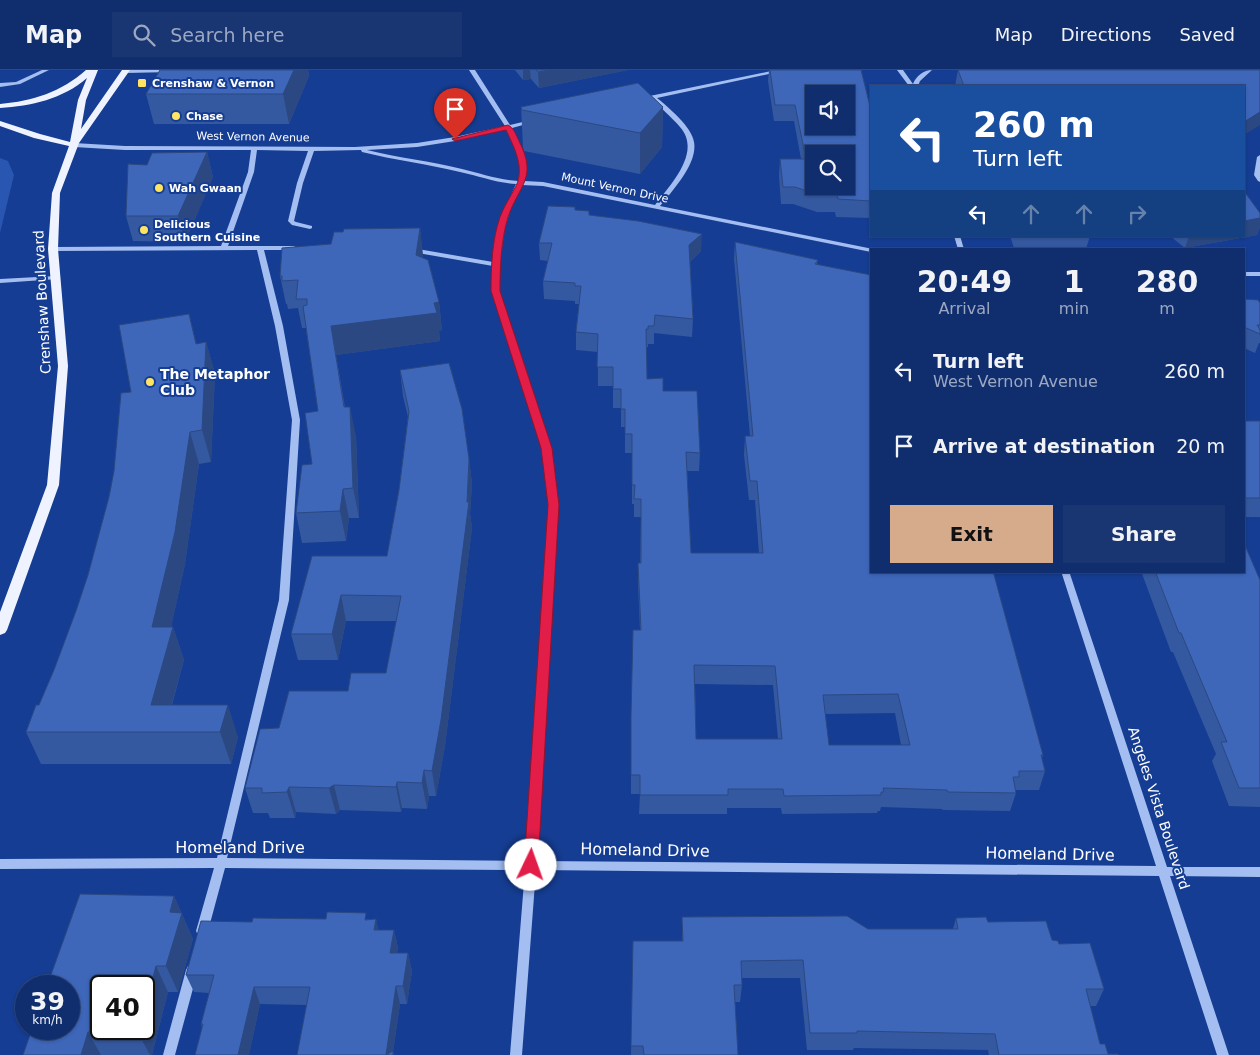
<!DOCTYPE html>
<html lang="en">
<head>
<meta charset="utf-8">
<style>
	:root { --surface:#102e6e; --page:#193673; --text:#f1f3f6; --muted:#9ca8c2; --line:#304a81; --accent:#d6ab8b }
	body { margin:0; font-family:"DejaVu Sans",sans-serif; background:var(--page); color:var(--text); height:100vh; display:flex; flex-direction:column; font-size:19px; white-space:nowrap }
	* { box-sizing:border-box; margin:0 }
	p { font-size:16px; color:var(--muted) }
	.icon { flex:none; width:28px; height:28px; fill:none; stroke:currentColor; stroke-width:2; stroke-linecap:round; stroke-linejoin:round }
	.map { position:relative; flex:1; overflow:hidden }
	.details { position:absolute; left:870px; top:178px; width:375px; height:325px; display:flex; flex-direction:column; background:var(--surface); border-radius:0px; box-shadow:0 1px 4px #0004,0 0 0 1px var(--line) }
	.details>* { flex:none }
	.banner { position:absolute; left:870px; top:15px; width:375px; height:152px; border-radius:0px; box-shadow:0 1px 4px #0004,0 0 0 1px var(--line); background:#1a4fa0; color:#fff; overflow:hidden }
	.buttons { position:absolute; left:805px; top:15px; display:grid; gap:10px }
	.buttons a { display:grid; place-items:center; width:50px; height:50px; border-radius:0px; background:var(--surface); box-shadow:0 1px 4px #0004,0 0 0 1px var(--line); font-size:25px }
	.speed { position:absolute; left:15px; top:905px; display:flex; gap:10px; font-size:25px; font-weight:700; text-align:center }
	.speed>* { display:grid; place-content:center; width:65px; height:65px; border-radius:50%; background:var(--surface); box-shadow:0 1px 4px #0004,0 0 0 1px var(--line); line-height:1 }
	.speed small { font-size:12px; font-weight:400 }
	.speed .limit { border:2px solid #111; border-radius:8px; background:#fff; color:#111 }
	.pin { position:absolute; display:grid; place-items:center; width:42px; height:42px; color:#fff; margin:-51px -21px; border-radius:50% 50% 50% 0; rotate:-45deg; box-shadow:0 0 5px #0007 }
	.pin .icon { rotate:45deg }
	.me { position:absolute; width:55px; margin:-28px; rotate:3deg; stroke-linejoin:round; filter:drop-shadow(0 0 4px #0008) }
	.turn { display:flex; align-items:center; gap:18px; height:105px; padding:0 20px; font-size:22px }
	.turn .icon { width:65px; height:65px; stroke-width:2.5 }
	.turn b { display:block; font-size:35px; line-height:42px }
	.lanes { display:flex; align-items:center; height:48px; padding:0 20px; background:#0003; justify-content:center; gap:25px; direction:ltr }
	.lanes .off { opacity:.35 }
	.eta { display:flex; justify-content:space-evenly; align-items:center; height:85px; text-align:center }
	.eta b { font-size:30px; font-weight:700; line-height:35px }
	.button { display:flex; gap:10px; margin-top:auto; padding:10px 20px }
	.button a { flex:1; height:58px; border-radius:0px; background:var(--accent); color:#111; font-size:20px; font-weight:700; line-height:58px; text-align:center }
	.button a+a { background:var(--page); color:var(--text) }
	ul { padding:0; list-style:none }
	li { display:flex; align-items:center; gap:15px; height:75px; padding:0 20px }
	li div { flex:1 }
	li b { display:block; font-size:19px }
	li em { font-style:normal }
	header { display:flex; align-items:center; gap:30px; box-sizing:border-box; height:70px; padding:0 25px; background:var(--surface); border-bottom:1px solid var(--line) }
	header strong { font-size:24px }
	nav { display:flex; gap:28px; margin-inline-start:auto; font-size:18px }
	.search { width:350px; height:45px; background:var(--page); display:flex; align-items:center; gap:12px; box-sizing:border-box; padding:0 18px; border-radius:0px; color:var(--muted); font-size:19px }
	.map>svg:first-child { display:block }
	.green { fill:#2856b1 }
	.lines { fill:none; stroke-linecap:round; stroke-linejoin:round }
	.minor { fill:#a4bef1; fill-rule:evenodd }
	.major { fill:#eef3ff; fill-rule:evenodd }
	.wall { fill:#3559a0; fill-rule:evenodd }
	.shaded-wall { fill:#2b4882 }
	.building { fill:#3e67ba; stroke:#2b4882; fill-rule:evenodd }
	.route { fill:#e11d48; stroke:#92132f }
	.poi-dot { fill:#ffe464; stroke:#153d93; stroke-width:2 }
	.labels { text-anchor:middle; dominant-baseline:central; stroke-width:4; stroke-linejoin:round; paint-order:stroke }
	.far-poi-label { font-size:11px; font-weight:bold; fill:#fff; stroke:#153d93; text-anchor:start }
	.far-street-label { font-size:11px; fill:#fff; stroke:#153d93 }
	.street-label { font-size:14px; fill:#fff; stroke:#153d93 }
	.poi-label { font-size:14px; font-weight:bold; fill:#fff; stroke:#153d93; text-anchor:start }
	.near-street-label { font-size:16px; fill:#fff; stroke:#153d93 }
</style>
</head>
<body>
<header>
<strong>Map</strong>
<div class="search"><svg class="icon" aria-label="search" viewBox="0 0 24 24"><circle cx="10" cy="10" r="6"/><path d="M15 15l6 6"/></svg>Search here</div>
<nav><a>Map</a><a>Directions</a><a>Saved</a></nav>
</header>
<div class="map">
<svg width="1260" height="985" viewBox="0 0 1260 985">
	<rect width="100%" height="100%" fill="#153d93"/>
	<!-- green -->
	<polygon class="green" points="0,88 8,91 14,105 0,163"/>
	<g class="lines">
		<!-- minor -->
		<g class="minor">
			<polygon points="42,0 49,0 20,14 0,17 0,13 16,12"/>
			<polygon points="124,0 175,0 172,2 126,3 124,2"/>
			<path d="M469 0H475L510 55 531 50 534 52 512 58C521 74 529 92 524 111L543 112 655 135C671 114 702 82 680 57 672 47 659 38 654 28L642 31 639 29 640 28 776 0H787L657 28C668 37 692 57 694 72 698 93 673 120 660 136L873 179H871V182L543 116 522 115 511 138 505 157 501 184 498 221 550 378 558 435 537 791 1156 796 1061 501H1069L1167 797H1260V807L1170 806 1229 985H1217L1159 806 536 800 522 985H510L525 800 225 798 208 861 206 865 202 866 198 865 196 861 214 798 0 799V789L217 788 279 530 292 350 275 256 257 180 53 181 50 179 53 177 221 176 248 102 251 80H125L74 77 71 75 74 73 125 76 355 77 417 73 455 67 505 56ZM507 59C515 75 523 92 518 111 498 110 480 103 462 99 430 91 399 88 367 80L417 77 455 71ZM257 80 308 81 297 113 288 151 292 155 310 159 312 158V156L296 152 294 151 303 113 314 81 361 80 362 82C394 90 428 94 460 102 479 106 497 113 516 114L501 148 496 166 493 192 412 178 409 180 412 182 493 196 492 221 542 378 550 435 526 791 227 788 289 530 300 350 283 256 264 180H294L297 178 294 176H228L254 102Z"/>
			<path d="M897 0H903L913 14C916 6 924 0 932 0L920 11 918 16H909Z"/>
			<polygon points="1260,85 1260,112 1258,111 1254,105 1257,87"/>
			<polygon points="954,166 960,166 964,179 958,179"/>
			<rect x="1244" y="202" width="16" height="4"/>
			<polygon points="56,206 58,207 58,209 0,213 0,209"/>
			<polygon points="192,895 196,896 198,900 175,985 163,985 186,900 188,896"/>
		</g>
		<!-- major -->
		<path class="major" d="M86 0H98L86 30 81 59 122 0H130L79 73 60 123 58 179 68 296 59 415 7 560 5 563 0 565V542L47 415 58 296 48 179 52 123 69 76 34 68 0 56V51L40 64 70 72 78 30 87 8C63 29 31 36 0 38V34C33 31 61 22 86 0Z"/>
	</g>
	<!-- wall -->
	<g class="wall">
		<polygon points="160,0 308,0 309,6 289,54 154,54 146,24"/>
		<polygon points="515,0 628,0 539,18 531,9 523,10"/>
		<polygon points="769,0 861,0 871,40 871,148 836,147 835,142 817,142 793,134 781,134 779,106 780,89 801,89 794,51 774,51 768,11"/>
		<polygon points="958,0 1260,0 1244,16 955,16"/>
		<polygon points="521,37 663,37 662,77 640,104 524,81 523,77"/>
		<polygon points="207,82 213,107 185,172 133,171 126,146 147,95"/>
		<path d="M575 137V140L590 145 701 181 690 192 693 249 692 267 654 263V274H648V277H647V309L663 321 700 383 699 401H687L691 483H759L755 430H749L744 385 745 366H750L734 189 735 172 818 190 817 194 1043 685 1042 688 1045 701 1039 720H1016V723L1010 741 943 740 942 739 881 737 880 741H878L877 743 782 744 781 738H727V744H639L640 724H631V646L640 560 638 512V493H640L641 447H634V434H632V383H625V357H621V338H613V316H598V282L576 280V262L579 234H575V231L544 229 543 211 548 191 540 190 539 173ZM695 614 773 615 778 669H696ZM895 643 901 675H829L825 644Z"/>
		<polygon points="1260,143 1260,157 1257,165 1185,178 1170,166 1244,166"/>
		<polygon points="420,158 423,188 439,232 442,260 439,261 440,271 336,285 345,337 356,366 359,448 349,448 346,471 302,473 296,443 312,394 318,341 306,258 302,258 298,238 288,239 287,234 286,234 280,206 331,174"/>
		<polygon points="1010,166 1090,166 1086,179 1045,179 1042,178 1014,178"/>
		<polygon points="1244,229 1260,233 1260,273 1259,273 1255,283 1244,278"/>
		<polygon points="206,272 215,304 211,392 199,394 185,494 171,557 173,557 184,590 172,635 238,667 231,694 41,694 26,662 39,635 54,600 76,541 88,505 109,427 131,322 197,274"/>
		<polygon points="400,300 469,389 472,414 470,444 472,458 445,676 436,726 429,726 427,739 402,738 401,742 340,740 336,744 296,742 295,748 270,748 268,743 253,743 245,718 279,658 348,621 386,603 396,551 346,551 338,590 298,590 291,564 387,486 399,420 408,347 403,326"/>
		<rect x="1244" y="351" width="16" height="96"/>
		<polygon points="1141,501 1244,501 1260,510 1260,737 1229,736 1212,691 1216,684 1173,582 1171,582"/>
		<polygon points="174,826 193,869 178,922 168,922 152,985 23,985"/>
		<polygon points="682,847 868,859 953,859 956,848 988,852 1052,870 1059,874 1104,919 1096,936 1090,936 1100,974 1108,984 1119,985 989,985 988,980 854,978 853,980 807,980 800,908 742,908 742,915 740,932 735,932 738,985 631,985 633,871 682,871"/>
		<polygon points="376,849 378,860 394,860 398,878 397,883 408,883 412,901 407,934 400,934 393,982 307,935 260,934 249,985 195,985 202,958 201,954 209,923 194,922 186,905 252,852"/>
	</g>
	<!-- shaded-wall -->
	<g class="shaded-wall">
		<polygon points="294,0 308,0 309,6 289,54 283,24"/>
		<polygon points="523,0 530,0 531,9 523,10"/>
		<polygon points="550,0 628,0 539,18 538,2"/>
		<polygon points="663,37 662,77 640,104 640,63"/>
		<polygon points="1260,42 1260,55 1244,65 1244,52"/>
		<polygon points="207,82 213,107 185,172 178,146"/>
		<polygon points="1260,148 1260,157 1257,165 1185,178 1189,166 1244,166 1244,151"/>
		<polygon points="420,158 423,186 420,213 416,185"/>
		<polygon points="702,164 701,181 689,193 689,175"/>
		<polygon points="439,232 442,260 439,261 440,271 336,285 350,367 331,256"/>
		<polygon points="189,244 197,275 196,274"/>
		<polygon points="206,272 215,304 211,392 202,360"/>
		<polygon points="350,337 356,366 359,448 353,418"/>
		<polygon points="190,362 199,394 185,494 164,589 173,557 184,590 164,662 151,635 152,557"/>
		<polygon points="469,389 472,414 470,444 472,458 445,676 436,726 432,701 467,432"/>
		<polygon points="343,419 349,448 346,471 340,441"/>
		<polygon points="341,525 346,551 338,590 332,564"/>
		<polygon points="228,635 238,667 231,694 220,662"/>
		<polygon points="424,700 429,726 427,739 422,713"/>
		<polygon points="397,712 402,738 401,742 396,717"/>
		<polygon points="334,715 340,740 336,744 329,718"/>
		<polygon points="289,717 296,742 295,748 287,722"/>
		<polygon points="174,826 193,869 178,922 166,896 170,842"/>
		<polygon points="376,849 380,867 374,860"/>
		<polygon points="394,860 398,878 394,901 390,883"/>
		<polygon points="408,883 412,901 407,934 403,916"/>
		<polygon points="156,896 168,922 152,985 150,985 138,963 139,959 144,959 144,942"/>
		<polygon points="396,916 400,934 393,982 394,985 386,985"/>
		<polygon points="254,917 260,934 249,985 238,985"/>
		<polygon points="88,962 101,985 81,985"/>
	</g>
	<!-- building -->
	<g class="building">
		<polygon points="160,0 294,0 283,24 146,24"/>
		<polygon points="536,0 550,0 538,2"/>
		<path d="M770 0H861L871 40V131L838 129 837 125H819L795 117H783L780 89H806L795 35H775ZM814 24H846V56H814ZM814 84H846V116H814Z"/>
		<polygon points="958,0 1260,0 1260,42 1244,52 1244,16 964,16"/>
		<polygon points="638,13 663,37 640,63 522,40 521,37"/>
		<polygon points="207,82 178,146 126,146 128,94 147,95 152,83"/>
		<polygon points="1244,121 1260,143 1260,148 1244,151"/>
		<path d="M548 136 575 137V140L589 141V145L638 151 702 164 689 175 693 249 655 245 654 256H648V259H646L647 309 663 308V321H697L700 383 686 382 691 483H763L757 411H750L745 366H753L735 172 818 190 815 194 871 205V501H993L1043 685H1041L1045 701H1019V707H1013L1016 723 948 722 947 720 883 718 884 722H881V725L784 726 783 719H728V725H640V705H631V646L633 560H641L638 493H641V429H634L635 415H632V364H625V339H621V319H613V297H597L598 264 576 262 581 216H575V213L543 211 552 173H539ZM694 595 775 596 782 669H696ZM898 624 910 675H829L823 625Z"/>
		<polygon points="420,158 416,185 428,190 439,232 434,233 437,243 331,256 344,337 350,337 353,418 343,419 340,441 296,443 302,395 312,394 305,343 318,341 303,236 307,235 307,229 296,229 298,210 282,211 282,206 280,206 282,178 331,174 334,162 343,162 344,159"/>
		<polygon points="1244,229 1258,230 1260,233 1260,255 1257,255 1260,260 1260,264 1244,257"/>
		<polygon points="189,244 196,274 206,272 202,360 190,362 175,462 152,557 173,557 151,635 228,635 220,662 26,662 36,635 39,635 54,600 76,541 88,505 109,427 114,401 121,323 131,322 119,255"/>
		<polygon points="449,293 462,339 469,389 467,432 469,432 441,650 432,701 424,700 422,713 397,712 396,717 334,715 329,718 289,717 287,722 262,723 262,718 245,718 260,659 279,658 289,621 348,621 351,603 386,603 401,526 341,525 332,564 291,564 312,486 387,486 399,420 409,341 400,300"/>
		<rect x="1244" y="351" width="16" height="77"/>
		<polygon points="1244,473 1260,510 1260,718 1239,718 1221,672 1227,672 1181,563 1179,563 1155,501 1244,501"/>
		<polygon points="80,824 174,826 170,842 182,843 166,896 156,896 144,942 144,916 101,916 101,959 139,959 138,963 88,962 81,985 23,985 32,959 69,959 69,916 47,916"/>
		<polygon points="327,842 366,843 365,850 376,849 374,860 394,860 390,883 408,883 403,916 396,916 386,985 393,981 393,985 297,985 310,917 254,917 238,985 195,985 203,954 201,954 214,905 186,905 201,851 252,852 253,848 326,849"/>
		<polygon points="847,846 868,859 958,859 956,848 986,847 988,852 1046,851 1052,870 1058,871 1059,874 1090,873 1104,919 1086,919 1100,974 1105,974 1108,984 1118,984 1119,985 999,985 995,964 857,961 857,963 810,963 803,890 741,891 742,915 734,915 738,985 644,985 643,976 631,976 633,871 683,871 682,847"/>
	</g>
	<!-- route -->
	<path class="route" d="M508 55C514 58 516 65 519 71 538 108 519 115 508 147 501 170 500 197 500 221L552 378 559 435 538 795 536 799 531 801 526 799 524 795 548 435 541 378 491 221C491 197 492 170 500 147 504 136 511 126 516 116 525 98 514 77 506 60L455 71 452 69Z"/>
	<!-- markers -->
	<g class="poi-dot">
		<rect x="137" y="8" width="10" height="10" rx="2.5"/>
		<circle cx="176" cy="46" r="5"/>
		<circle cx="159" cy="118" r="5"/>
		<circle cx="144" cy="160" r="5"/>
		<circle cx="150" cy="312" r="5"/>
	</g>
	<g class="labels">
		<!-- far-poi labels -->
		<g class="far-poi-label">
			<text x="152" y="13">Crenshaw &amp; Vernon</text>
			<text x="186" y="46">Chase</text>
			<text x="169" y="118">Wah Gwaan</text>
			<text x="154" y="154">Delicious<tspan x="154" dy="13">Southern Cuisine</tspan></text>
		</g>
		<!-- far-street labels -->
		<g class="far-street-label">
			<text transform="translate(253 67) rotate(1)">West Vernon Avenue</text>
			<text transform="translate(615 118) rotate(12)">Mount Vernon Drive</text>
		</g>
		<!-- street labels -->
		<g class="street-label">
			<text transform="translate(42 232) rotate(-93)">Crenshaw Boulevard</text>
			<text transform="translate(1159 738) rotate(72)">Angeles Vista Boulevard</text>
		</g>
		<!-- poi labels -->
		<g class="poi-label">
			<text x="160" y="304">The Metaphor<tspan x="160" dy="16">Club</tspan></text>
		</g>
		<!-- near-street labels -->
		<g class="near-street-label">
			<text x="240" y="777">Homeland Drive</text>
			<text transform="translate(645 780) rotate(1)">Homeland Drive</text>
			<text transform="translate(1050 784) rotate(1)">Homeland Drive</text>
		</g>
	</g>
</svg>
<div class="buttons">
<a><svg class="icon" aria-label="sound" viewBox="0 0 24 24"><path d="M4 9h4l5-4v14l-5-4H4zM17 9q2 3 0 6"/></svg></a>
<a><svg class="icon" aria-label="search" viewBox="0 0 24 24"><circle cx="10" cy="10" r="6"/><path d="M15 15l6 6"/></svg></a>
</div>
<div class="speed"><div>39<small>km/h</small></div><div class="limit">40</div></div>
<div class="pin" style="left:455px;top:69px;background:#d93025"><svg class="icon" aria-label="arrive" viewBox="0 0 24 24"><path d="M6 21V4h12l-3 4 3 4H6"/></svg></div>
<svg class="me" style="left:531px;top:795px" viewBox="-20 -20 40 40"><circle r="19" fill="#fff"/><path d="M0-13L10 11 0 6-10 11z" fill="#e11d48"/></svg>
<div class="banner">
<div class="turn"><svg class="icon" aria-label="left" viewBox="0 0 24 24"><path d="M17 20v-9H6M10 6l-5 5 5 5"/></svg><div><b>260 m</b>Turn left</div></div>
<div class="lanes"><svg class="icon" aria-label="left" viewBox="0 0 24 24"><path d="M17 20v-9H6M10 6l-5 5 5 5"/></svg><svg class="icon off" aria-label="ahead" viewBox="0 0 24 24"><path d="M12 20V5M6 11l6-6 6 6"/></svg><svg class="icon off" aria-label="ahead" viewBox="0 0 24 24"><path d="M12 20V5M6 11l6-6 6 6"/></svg><svg class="icon off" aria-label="right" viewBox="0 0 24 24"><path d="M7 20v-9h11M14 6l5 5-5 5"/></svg></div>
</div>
<section class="details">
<div class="eta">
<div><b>20:49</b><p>Arrival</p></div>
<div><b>1</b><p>min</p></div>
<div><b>280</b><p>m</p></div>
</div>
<ul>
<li><svg class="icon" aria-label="left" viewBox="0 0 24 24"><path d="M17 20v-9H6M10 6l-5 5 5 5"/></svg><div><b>Turn left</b><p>West Vernon Avenue</p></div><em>260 m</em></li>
<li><svg class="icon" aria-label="arrive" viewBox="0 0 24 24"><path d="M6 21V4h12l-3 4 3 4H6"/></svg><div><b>Arrive at destination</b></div><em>20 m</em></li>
</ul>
<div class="button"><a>Exit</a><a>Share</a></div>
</section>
</div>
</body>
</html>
